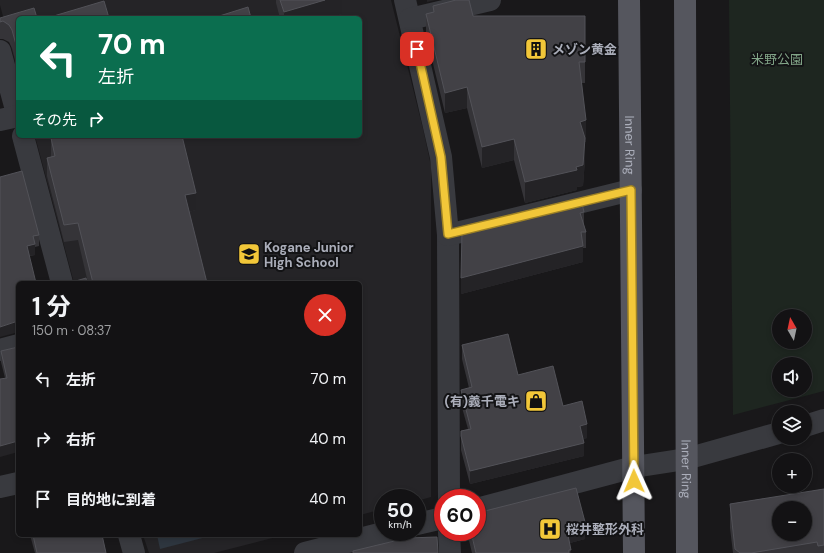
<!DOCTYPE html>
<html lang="ja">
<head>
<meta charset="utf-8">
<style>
	:root { --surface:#131214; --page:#202022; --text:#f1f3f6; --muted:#9d9ea0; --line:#323234 }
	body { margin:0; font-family:"DM Sans","Noto Sans JP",sans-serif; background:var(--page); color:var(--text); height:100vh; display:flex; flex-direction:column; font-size:15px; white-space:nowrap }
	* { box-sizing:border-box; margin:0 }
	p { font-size:13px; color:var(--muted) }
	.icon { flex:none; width:22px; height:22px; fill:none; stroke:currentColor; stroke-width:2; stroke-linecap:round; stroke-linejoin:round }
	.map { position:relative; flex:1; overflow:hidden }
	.details { position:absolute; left:16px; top:281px; width:346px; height:256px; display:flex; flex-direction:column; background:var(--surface); border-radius:6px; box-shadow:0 2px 6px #0003,0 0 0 1px var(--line) }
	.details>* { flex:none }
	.top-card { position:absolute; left:16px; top:16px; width:346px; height:122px; border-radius:6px; box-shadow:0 2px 6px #0003,0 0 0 1px var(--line); background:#0b6e4f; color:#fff; overflow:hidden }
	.needle { width:26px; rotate:351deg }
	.controls { position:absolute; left:772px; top:309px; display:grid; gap:8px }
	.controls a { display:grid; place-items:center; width:40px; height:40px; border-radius:50%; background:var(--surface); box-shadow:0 2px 6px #0003,0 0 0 1px var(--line); font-size:20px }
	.speed { position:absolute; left:374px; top:489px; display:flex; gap:8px; font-size:20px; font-weight:700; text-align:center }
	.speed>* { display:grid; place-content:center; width:52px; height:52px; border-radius:50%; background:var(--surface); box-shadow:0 2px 6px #0003,0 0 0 1px var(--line); line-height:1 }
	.speed small { font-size:10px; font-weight:400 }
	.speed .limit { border:6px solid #d22; background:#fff; color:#111 }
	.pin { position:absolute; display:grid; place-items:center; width:34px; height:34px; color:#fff; margin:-17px; border-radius:8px; box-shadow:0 2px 6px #0006 }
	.me { position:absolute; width:44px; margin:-22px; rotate:359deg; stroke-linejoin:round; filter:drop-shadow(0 0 3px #0008) }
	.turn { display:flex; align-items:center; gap:14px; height:84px; padding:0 16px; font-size:18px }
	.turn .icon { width:52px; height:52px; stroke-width:2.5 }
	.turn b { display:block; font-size:28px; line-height:34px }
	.then { display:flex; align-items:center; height:38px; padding:0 16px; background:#0003; gap:8px; font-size:15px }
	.round { display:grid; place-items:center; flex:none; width:42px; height:42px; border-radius:21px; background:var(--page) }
	.summary { display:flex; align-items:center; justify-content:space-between; height:68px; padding:0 16px }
	h1 { font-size:24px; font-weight:700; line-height:30px }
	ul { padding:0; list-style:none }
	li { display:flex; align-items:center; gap:12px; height:60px; padding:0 16px }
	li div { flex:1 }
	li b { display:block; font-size:15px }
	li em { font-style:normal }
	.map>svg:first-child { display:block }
	.built { fill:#252427 }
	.green { fill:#1e2620; fill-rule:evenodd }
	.water { fill:#2e363f }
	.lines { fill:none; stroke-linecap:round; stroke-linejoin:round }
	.minor { stroke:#393a3f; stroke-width:22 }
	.tertiary { stroke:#393a3f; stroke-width:22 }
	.primary { stroke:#55565e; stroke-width:22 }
	.wall { fill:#353438 }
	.shaded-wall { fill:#242326 }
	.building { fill:#424146; stroke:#525258; fill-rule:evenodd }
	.route-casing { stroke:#9d8125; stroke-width:10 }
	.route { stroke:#f2c739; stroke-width:7 }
	.labels { text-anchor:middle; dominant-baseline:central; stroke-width:4; stroke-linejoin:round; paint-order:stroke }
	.poi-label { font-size:13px; font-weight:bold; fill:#abaeba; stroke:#131315; text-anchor:start }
	.park-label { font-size:13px; fill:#82a588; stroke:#131315 }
	.street-label { font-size:13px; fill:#abaeba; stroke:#131315 }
</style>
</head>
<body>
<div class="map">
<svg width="824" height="553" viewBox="0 0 824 553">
	<rect width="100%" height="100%" fill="#19181a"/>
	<!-- built -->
	<g class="built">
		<polygon points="0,0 391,0 423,129 431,166 431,497 417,501 417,498 383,498 383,509 360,515 360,283 74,283 35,136 360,136 360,18 18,18 18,73 0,5"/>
		<polygon points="143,535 284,535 214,553 149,553"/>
	</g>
	<!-- green -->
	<path class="green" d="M729 0H824V391L733 415ZM779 316H805V342H779ZM779 364H805V390H779Z"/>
	<!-- water -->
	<polygon class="water" points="157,535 214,535 160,549"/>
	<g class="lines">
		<!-- minor -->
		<g class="minor">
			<polyline points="405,0 441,157 448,235 449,498"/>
			<polyline points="410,19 490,0"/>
			<polyline points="0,51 18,117"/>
			<polyline points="0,120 18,116"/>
			<polyline points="23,136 62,283"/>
			<polyline points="448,235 631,190"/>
			<polyline points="0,350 18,345"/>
			<polyline points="0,487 18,483"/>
			<polyline points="449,532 450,553"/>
			<polyline points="129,535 134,553"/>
		</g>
		<!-- tertiary -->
		<g class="tertiary">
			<polyline points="805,426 824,420"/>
			<polyline points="477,509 634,467 686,459 779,433"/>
			<polyline points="417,524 443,518"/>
			<polyline points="305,553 387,532"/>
		</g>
		<!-- primary -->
		<g class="primary">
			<path id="s1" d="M629 0 634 553"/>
			<path id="s2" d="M685 0 687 553"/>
		</g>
	</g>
	<!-- wall -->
	<g class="wall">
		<polygon points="276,0 342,0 342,14 328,18 280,18 276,3"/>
		<polygon points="433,6 473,16 585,16 585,83 582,83 586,141 585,142 585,159 583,186 577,187 577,190 525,203 514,160 482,168 467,108 445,113 426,35 426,14 433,13"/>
		<polygon points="0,18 18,18 18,70 12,48 9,42 3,39 0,39"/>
		<polygon points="57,136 182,136 196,210 189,212 207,283 88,283 78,240 64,242 47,176 47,158 51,157 51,138 57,137"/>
		<polygon points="0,177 39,235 39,246 35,247 35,255 30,256 18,283 18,333 15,333"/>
		<polygon points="531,212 584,212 584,225 586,232 586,248 583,248 583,262 461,294 531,214"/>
		<polygon points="462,345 518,375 563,406 587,438 583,439 584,456 470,484 461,450 461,431 468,429 461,404 461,390 469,388 462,359"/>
		<polygon points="18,347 18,452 5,378 1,362 1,351"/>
		<polygon points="824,439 824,553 733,553 730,528 730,504 824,489"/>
		<polygon points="467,532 477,532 585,539 570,543 571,553 472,553"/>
		<polygon points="30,535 102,535 106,553 35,553"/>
	</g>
	<!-- shaded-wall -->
	<g class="shaded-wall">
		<polygon points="325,0 342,0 342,14 328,18 284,18 284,12"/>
		<polygon points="427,0 436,0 427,2"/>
		<polygon points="467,87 467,108 445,113 445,93"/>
		<polygon points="586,120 586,141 585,141 585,159 583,186 577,187 577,190 525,203 525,182 576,167 580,122"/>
		<polygon points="514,139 514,160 482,168 482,147"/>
		<polygon points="196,193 196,210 185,213 185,195"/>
		<polygon points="35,244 35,255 27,256 27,246"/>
		<polygon points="583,246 583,262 461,294 461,278"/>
		<polygon points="15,322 15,333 0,337 0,327"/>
		<polygon points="587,424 587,438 580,440 580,426"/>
		<polygon points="18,441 18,452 0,457 0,446"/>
		<polygon points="584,443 584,456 470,484 470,471"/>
		<polygon points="585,522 585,539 566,544 566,526"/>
		<rect x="569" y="550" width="2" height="3"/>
	</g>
	<!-- building -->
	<g class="building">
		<polygon points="280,0 325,0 284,12"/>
		<polygon points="456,0 469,0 473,16 585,16 585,62 579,62 586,120 580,122 585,138 583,165 576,167 577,170 525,182 514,139 482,147 467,87 445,93 426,14 434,12 433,6"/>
		<polygon points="104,1 109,18 47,18"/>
		<polygon points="248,7 251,18 213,18"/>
		<polygon points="34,8 37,18 18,18 18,52 12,30 9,25 3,21 0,22 0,18"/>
		<polygon points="61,136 182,136 196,193 185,195 207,283 93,283 78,223 64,225 47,158 55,156 51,138"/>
		<polygon points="22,171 39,235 33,236 35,244 27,246 36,283 18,283 18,322 15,322 0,327 0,177"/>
		<polygon points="581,199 584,212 580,213 586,232 581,232 583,246 461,278 462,232 532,214 531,212"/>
		<polygon points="86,278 87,283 69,283"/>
		<polygon points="508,334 518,375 553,366 563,406 582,401 587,424 580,426 584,443 470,471 461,436 461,431 471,429 461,390 472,387 462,345"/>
		<polygon points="18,347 18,441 0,446 0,379 7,378 1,351"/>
		<polygon points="576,488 585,522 566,526 571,550 569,550 569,553 476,553 471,532 477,532 477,513"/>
		<path d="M824 489V545L818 546 817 542 751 553H740L735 549 730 504ZM779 508H805V534H779Z"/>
		<polygon points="33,535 102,535 106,553 37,553"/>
		<polygon points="437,537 438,553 353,553 353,551 407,538"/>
	</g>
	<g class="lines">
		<!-- route casing -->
		<g class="route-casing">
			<polyline id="route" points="417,49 441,157 448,234 631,190 634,481"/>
		</g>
		<!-- route -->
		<use href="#route" class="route"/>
	</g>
	<!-- icons -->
	<defs>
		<g id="building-square" transform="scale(1.15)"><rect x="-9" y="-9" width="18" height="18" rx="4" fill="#f2c739" stroke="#131315"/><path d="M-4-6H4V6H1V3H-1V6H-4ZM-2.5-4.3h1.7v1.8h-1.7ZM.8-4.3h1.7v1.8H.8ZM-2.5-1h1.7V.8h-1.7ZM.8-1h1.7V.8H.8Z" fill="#111"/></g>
		<g id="school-square" transform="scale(1.15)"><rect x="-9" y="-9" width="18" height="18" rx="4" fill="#f2c739" stroke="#131315"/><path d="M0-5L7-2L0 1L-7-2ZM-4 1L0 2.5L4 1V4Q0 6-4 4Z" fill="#111"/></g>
		<g id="shop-square" transform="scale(1.15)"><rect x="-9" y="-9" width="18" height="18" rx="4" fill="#f2c739" stroke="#131315"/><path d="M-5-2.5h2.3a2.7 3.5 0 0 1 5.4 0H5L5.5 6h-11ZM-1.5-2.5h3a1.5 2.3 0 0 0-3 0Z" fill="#111"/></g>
		<g id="hospital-square" transform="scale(1.15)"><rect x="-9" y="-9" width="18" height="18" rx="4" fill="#f2c739" stroke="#131315"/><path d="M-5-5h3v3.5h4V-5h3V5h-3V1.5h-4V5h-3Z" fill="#111"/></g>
	</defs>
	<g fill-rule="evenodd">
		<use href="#building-square" x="536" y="49"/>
		<use href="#school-square" x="249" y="254"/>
		<use href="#shop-square" x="536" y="401"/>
		<use href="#hospital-square" x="550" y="529"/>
	</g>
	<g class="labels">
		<!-- poi labels -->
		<g class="poi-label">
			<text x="552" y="49">メゾン黄金</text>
			<text x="264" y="247">Kogane Junior<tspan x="264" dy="15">High School</tspan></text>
			<text x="520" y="401" text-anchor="end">(有)義千電キ</text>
			<text x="566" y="529">桜井整形外科</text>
		</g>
		<!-- park labels -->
		<g class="park-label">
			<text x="777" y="59">米野公園</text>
		</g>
		<!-- street labels -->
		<g class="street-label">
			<text stroke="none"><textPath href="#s1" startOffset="145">Inner Ring</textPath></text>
			<text stroke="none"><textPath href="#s2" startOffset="469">Inner Ring</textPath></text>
		</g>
	</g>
</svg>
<div class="controls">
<a><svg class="needle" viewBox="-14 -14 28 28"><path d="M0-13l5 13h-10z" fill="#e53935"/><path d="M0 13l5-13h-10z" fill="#9d9ea0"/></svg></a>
<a><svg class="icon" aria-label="sound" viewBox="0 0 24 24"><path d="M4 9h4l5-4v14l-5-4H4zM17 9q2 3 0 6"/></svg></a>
<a><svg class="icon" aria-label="layers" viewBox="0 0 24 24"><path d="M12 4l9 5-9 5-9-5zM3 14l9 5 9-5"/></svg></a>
<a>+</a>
<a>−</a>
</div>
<div class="speed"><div>50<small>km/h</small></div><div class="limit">60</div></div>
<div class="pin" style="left:417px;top:49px;background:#d93025"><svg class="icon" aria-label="arrive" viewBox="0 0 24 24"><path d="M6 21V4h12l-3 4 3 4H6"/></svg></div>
<svg class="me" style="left:634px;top:481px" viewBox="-20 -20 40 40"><path d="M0-17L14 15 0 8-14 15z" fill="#f2c739" stroke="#fff" stroke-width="4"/></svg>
<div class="top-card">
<div class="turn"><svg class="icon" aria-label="left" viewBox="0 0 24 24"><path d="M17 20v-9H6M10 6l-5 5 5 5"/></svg><div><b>70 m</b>左折</div></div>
<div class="then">その先<svg class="icon" aria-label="right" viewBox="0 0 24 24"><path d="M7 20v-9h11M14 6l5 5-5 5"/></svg></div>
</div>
<section class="details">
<div class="summary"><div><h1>1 分</h1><p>150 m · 08:37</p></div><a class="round" style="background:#d93025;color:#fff"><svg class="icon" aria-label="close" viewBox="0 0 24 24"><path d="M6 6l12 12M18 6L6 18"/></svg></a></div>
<ul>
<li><svg class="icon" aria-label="left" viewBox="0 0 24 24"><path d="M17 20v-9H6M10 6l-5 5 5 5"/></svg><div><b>左折</b></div><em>70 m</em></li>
<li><svg class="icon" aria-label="right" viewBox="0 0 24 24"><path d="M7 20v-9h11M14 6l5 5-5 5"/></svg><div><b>右折</b></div><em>40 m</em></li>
<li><svg class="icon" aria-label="arrive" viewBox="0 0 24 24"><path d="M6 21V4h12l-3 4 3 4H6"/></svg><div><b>目的地に到着</b></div><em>40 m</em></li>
</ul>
</section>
</div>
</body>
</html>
